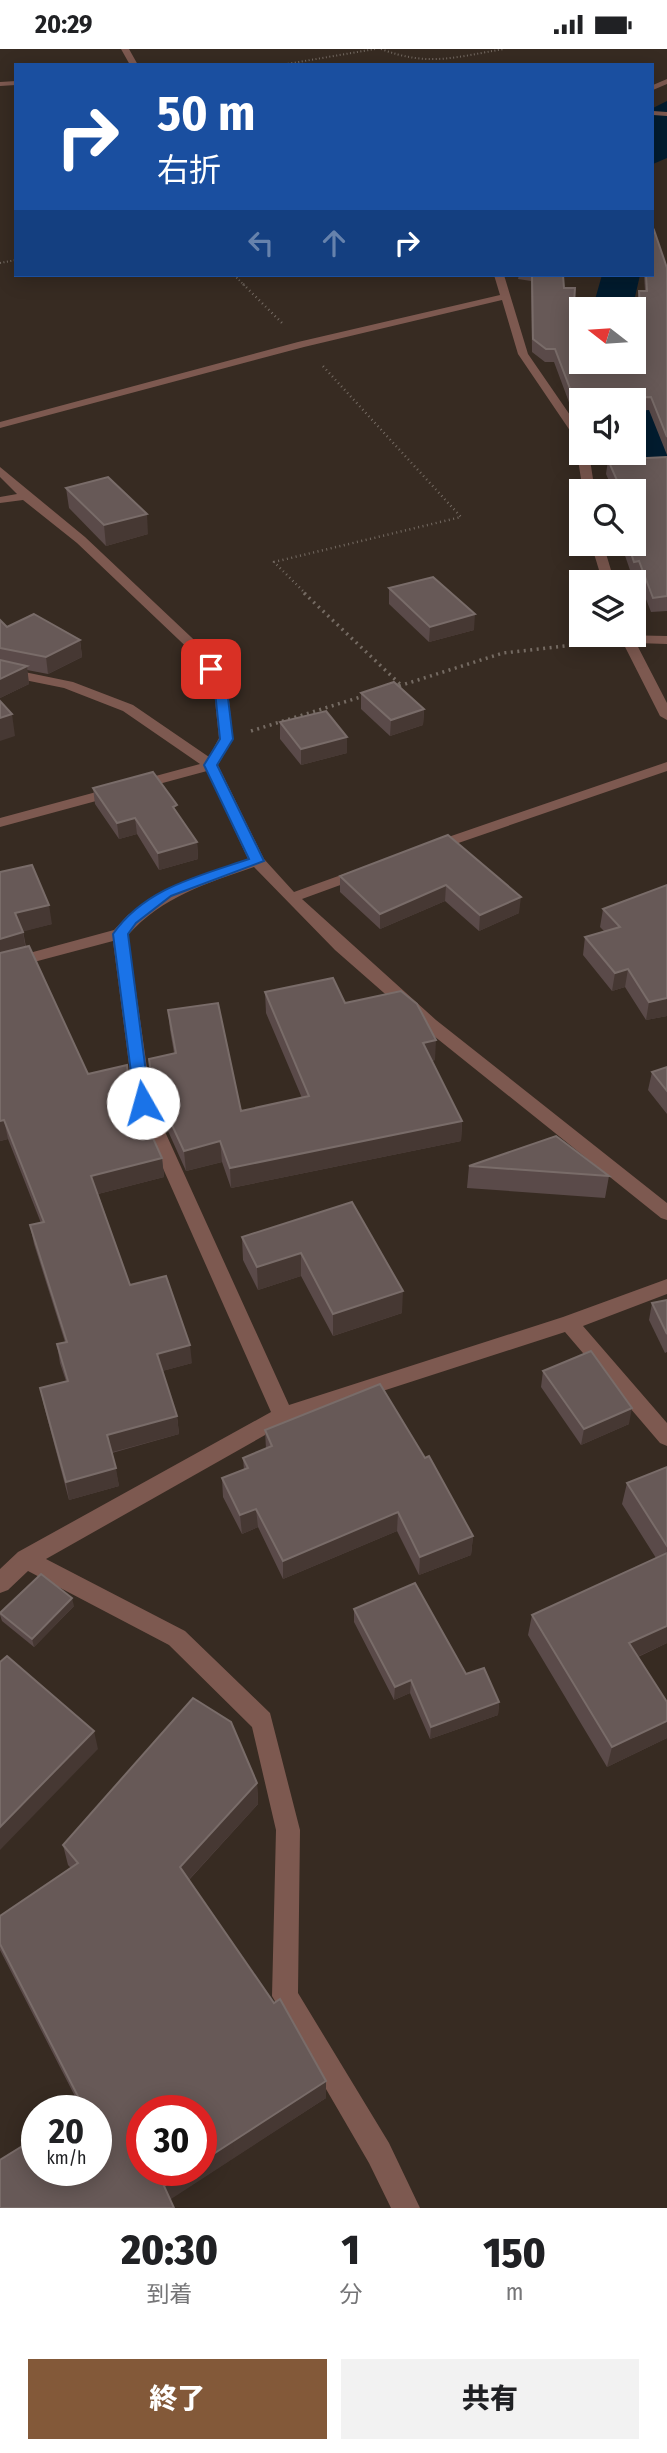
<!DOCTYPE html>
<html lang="ja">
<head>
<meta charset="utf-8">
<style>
	:root { --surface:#fff; --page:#f2f2f2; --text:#202124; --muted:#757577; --accent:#835939 }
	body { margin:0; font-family:"Fira Sans Condensed","Noto Sans JP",sans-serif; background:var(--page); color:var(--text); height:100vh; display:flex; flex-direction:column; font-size:26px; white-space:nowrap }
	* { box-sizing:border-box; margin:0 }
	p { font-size:23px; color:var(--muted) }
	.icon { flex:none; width:38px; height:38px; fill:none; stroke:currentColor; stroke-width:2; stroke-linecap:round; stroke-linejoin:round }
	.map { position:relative; height:2159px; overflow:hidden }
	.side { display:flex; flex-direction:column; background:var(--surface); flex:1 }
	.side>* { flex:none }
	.banner { position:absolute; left:14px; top:14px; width:640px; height:214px; border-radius:0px; box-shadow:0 4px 18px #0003; background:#1a4fa0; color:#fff; overflow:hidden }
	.needle { width:46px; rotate:287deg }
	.tools { position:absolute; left:569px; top:248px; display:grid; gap:14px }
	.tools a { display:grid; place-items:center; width:77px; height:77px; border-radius:0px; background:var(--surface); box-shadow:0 4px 18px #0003; font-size:35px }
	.speed { position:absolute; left:21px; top:2046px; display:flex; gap:14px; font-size:35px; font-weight:700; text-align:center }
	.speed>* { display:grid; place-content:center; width:91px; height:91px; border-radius:50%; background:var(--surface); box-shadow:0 4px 18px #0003; line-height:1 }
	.speed small { font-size:18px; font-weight:400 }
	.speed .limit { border:10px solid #d22; background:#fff; color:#111 }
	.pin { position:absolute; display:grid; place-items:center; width:60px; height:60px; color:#fff; margin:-30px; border-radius:14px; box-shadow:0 4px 10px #0006 }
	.me { position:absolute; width:77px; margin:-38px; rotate:353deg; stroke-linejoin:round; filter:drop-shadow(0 0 5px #0008) }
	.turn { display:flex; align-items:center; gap:24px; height:147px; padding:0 28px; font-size:32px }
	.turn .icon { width:91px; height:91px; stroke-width:2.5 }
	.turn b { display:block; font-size:49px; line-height:60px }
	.lanes { display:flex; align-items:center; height:66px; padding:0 28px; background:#0003; justify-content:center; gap:35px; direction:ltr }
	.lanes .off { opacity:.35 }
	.eta { display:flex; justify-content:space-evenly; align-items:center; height:119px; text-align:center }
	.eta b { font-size:42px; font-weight:800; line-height:49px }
	.cta { display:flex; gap:14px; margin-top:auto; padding:14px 28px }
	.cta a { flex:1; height:80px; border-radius:0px; background:var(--accent); color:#fff; font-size:28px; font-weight:800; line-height:80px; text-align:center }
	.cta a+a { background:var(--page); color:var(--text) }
	.status { display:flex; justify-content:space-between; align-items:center; height:49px; padding:0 35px; background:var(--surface); direction:ltr }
	.status svg { height:19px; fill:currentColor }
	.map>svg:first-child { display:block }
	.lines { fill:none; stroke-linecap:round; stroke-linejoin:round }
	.river { fill:#021c2f; fill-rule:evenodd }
	.path-far2 { stroke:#756b63; stroke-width:2; stroke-dasharray:1 2.5; stroke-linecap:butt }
	.path-far1 { stroke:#756b63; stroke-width:2.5; stroke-dasharray:1 3.5; stroke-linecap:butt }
	.path { stroke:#756b63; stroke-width:3.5; stroke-dasharray:2 4.5; stroke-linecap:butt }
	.minor { fill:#7d5950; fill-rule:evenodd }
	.wall { fill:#5a4a49 }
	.shaded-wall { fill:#463833 }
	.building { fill:#675957; stroke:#796c69; stroke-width:2; fill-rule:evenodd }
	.route { fill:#1a73e8; stroke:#114b97; stroke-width:2 }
</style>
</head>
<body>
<div class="status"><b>20:29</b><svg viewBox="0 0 49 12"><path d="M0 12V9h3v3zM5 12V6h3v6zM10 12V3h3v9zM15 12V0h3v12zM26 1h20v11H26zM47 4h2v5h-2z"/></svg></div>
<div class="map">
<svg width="667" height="2159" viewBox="0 0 667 2159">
	<rect width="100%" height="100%" fill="#372b22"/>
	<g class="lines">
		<!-- river -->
		<g class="river">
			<polygon points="667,52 667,109 653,115 653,59"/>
			<polygon points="602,226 640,226 632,261 592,261"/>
			<polygon points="634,349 650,353 667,385 667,447 650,443 631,404 634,404 634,352 622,352"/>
		</g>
		<!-- path-far2 -->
		<g class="path-far2">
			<path d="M381 0C428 18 456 8 504 0"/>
			<polyline points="281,16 375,0"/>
			<polyline points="0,214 16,211"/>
			<polyline points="234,226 245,237"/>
		</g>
		<!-- path-far1 -->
		<g class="path-far1">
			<polyline points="243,235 284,276"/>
			<polyline points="306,545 274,513 461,468 321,315"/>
		</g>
		<!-- path -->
		<g class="path">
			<polyline points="304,544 401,636"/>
			<polyline points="399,637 503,604 601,593"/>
			<polyline points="251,682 367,646"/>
		</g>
		<!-- minor -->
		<g class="minor">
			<polygon points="121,0 129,0 138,16 130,16"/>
			<polygon points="667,30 667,35 653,41 653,36"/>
			<polygon points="16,32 16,36 0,37 0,33"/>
			<polygon points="653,62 667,63 667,67 653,66"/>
			<polygon points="494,226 504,226 528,305 581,382 581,393 577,392 518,305 502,251 304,298 0,379 0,373 298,293 500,246"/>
			<polygon points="581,401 581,404 589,404 595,443 583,443 577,404"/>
			<path d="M0 418 85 488 208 604 227 633 233 689 218 716 264 810 294 843 355 821H365L368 824 365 827 302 850 436 971 667 1154V1171L661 1169 424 979 335 901 254 818C207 834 162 848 128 886L152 1054 289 1356 563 1268 667 1230V1245L583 1277 667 1374V1397L660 1394 565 1283 290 1372 46 1510 185 1582 270 1664 300 1781 298 1944 389 2094 420 2159H391L369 2114 272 1947 276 1781 252 1678 169 1596 28 1522 8 1541 0 1544V1520L18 1503 271 1363 134 1054 113 892 0 922V912L114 881 128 866 160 844 196 828 248 810 207 722 0 778V769L200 715 123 662 64 639 0 626V618L73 633 133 656 209 708 219 689 213 633 198 609 77 494 23 451 0 454V448L17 445 0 428Z"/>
			<polygon points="591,495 603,495 615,534 603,534"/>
			<polygon points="619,586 667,587 667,595 636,594 667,654 667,671 660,667"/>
			<polygon points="667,713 667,722 438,801 433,803 426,798 428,795"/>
		</g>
	</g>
	<!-- wall -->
	<g class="wall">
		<polygon points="667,219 667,406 649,361 634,362 634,352 581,352 581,364 573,364 554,313 545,313 532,303 531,232 518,230 519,226 563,226 564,239 574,255 637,256 639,242 645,242 644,226 653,226"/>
		<polygon points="667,408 667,562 651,563 637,527 632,527 621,495 634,495 634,443 606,443 607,439 612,439 606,425 608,411"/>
		<polygon points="66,439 148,485 106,497 69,459"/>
		<polygon points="389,539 474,581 429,593 389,555"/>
		<polygon points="0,571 7,578 80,591 82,608 48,625 27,621 29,635 0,649"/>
		<polygon points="361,644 424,660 423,676 390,687 361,660"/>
		<polygon points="280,673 347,688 347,704 301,716 280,690"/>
		<polygon points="93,739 177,764 197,793 198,810 159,821 137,785 119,790 95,755"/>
		<polygon points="448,786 519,864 479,882 445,852 380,880 340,843 340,827"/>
		<polygon points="0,823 52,875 23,882 26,898 88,1025 129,1036 162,1109 164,1128 98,1145 130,1236 192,1314 162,1322 177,1367 179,1385 112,1404 119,1437 69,1451 44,1357 40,1339 66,1332 60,1314 57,1295 65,1293 34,1195 30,1176 41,1174 8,1090 0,1092"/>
		<polygon points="667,836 667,967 646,971 625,938 612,942 583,906 585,888 604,882 600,878 603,860"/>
		<polygon points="265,943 345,954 435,1011 432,1012 462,1072 461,1092 231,1139 222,1113 186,1122 155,1053 151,1030 149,1010 174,1004 170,981 168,961 241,1062 302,1049 266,964"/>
		<polygon points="667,1018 667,1065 648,1041 652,1023"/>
		<polygon points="469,1117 609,1127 605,1149 467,1139"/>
		<polygon points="352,1153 402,1264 333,1287 301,1227 258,1241 243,1211 242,1188"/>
		<polygon points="667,1251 667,1303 665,1304 649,1271 652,1254"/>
		<polygon points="543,1322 629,1375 581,1396 541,1338"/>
		<polygon points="265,1381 473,1487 471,1506 419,1526 397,1482 283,1530 258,1478 242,1485 223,1448 222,1429 244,1421 243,1409 266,1400"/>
		<polygon points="667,1418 667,1594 638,1608 667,1653 667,1689 607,1718 528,1586 532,1566 656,1509 622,1455 627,1434"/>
		<polygon points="74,1557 34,1598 2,1572 0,1566 0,1564"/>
		<polygon points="354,1560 466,1625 499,1653 498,1666 430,1690 410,1644 394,1651 354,1573"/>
		<polygon points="257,1734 258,1755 189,1831 326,2049 170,2150 82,2061 0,1901 0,1867 71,1819 68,1816 63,1796"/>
	</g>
	<!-- shaded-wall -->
	<g class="shaded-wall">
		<polygon points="147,465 148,485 106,497 104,476"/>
		<polygon points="475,565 474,581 429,593 430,578"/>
		<polygon points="80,591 82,608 48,625 46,608"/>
		<polygon points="27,617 29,635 0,649 0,630"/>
		<polygon points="424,660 423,676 390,687 391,671"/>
		<polygon points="12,665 15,687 0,692 0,669"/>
		<polygon points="347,688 347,704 301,716 301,700"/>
		<polygon points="135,769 137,785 119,790 117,774"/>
		<polygon points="197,793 198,810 159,821 158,804"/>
		<polygon points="446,836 445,852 380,880 380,865"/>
		<polygon points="521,848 519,864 479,882 480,866"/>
		<polygon points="49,856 52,875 18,884 15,864"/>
		<polygon points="23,883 26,902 0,910 0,890"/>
		<polygon points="628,920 625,938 612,942 615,924"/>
		<polygon points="667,949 667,967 646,971 649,953"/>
		<polygon points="436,991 435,1011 422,1014 423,994"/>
		<polygon points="4,1071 8,1090 0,1092 0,1072"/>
		<polygon points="462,1072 461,1092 231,1139 230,1119"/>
		<polygon points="220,1092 222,1113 186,1122 184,1102"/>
		<polygon points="162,1109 164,1128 94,1146 91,1127"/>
		<polygon points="301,1204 301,1227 258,1241 257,1218"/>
		<polygon points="403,1242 402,1264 333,1287 333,1265"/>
		<polygon points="190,1296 192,1314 159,1323 157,1305"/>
		<polygon points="632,1359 629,1375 581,1396 584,1380"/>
		<polygon points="177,1367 179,1385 109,1404 107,1386"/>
		<polygon points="116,1419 119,1437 69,1451 66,1433"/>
		<polygon points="256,1460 258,1478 242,1485 240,1466"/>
		<polygon points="398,1463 397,1482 283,1530 283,1512"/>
		<polygon points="473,1487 471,1506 419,1526 420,1508"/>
		<polygon points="72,1549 74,1557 34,1598 32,1590"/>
		<polygon points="667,1577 667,1594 624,1614 629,1594"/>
		<polygon points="411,1631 410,1644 394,1651 395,1638"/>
		<polygon points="499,1653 498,1666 430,1690 431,1678"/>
		<polygon points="667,1672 667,1689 607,1718 612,1698"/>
		<polygon points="94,1682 98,1700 0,1801 0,1778"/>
		<polygon points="257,1734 258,1755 183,1837 180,1818"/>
		<polygon points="326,2032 326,2049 168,2152 164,2137 189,2121 201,2121 201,2113"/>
	</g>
	<!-- building -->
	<g class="building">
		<path d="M654 181 667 219V388L651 348 574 350 555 300H546L533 290 532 226H563L564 239H575L574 255 640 257 639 242H647L646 226H653V182ZM581 261H634V313H581Z"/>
		<polygon points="667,408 667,547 653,549 639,512 634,513 628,495 634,495 634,443 608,443 607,439 620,438 608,411"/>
		<polygon points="108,428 147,465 104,476 66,439"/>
		<polygon points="433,528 475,565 430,578 389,539"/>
		<polygon points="34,565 80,591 46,608 0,599 0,571 7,578"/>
		<polygon points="0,611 27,617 0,630"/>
		<polygon points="394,633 424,660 391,671 361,644"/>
		<polygon points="0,652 12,665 0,669"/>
		<polygon points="326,662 347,688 301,700 280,673"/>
		<polygon points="153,723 177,756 173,758 197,793 158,804 135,769 117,774 93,739"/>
		<polygon points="448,786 521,848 480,866 446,836 380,865 340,827"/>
		<polygon points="32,816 49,856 15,864 23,883 0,890 0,823"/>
		<polygon points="667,836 667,949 649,953 628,920 615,924 585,888 620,878 603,860"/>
		<polygon points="29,897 88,1025 127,1016 129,1036 162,1109 91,1127 130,1236 166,1227 190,1296 157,1305 177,1367 107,1386 116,1419 66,1433 40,1339 68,1332 57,1295 67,1293 30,1176 44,1173 4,1071 0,1072 0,904"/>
		<polygon points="333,929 345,954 401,942 417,955 436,991 423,994 462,1072 230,1119 220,1092 184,1102 152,1033 149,1010 176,1004 168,961 218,954 241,1062 309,1047 265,943"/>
		<polygon points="667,1018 667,1042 652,1023"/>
		<polygon points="556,1087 609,1127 469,1117"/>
		<polygon points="352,1153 403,1242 333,1265 301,1204 257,1218 242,1188"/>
		<polygon points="667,1251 667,1285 652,1254"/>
		<polygon points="591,1302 632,1359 584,1380 543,1322"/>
		<polygon points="380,1335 425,1409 429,1407 473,1487 420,1508 398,1463 283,1512 256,1460 240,1466 222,1429 248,1419 243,1409 272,1397 265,1381"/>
		<polygon points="667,1418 667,1497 627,1434"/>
		<polygon points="667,1504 667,1577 629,1594 667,1653 667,1672 612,1698 532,1566"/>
		<polygon points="41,1525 72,1549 32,1590 0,1564"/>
		<polygon points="415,1534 466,1625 484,1619 499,1653 431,1678 411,1631 395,1638 354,1560"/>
		<polygon points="7,1607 94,1682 0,1778 0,1613"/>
		<polygon points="193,1649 231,1673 257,1734 180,1818 274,1954 280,1950 326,2032 201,2113 201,2062 142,2062 142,2121 189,2121 164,2137 174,2159 0,2159 0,2111 37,2088 37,2121 96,2121 96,2062 80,2062 84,2059 0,1895 0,1867 78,1814 63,1796"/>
	</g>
	<!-- route -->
	<path class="route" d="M207 617H215L226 633 233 690 217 716 264 812 171 847 136 874 128 885 150 1054 143 1059 135 1054 113 885C145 839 199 827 249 810L204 716 220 690 214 633 205 620Z"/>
</svg>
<div class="tools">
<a><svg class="needle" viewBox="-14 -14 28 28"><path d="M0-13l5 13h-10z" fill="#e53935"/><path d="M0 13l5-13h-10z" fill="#757577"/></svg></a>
<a><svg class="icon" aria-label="sound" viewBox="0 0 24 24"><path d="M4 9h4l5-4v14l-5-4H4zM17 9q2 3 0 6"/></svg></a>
<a><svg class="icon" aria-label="search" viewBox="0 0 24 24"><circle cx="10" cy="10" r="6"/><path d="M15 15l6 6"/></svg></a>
<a><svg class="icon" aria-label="layers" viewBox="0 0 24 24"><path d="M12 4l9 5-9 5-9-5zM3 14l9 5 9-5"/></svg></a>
</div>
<div class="speed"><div>20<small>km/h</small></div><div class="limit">30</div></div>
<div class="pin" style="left:211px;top:620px;background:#d93025"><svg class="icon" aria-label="arrive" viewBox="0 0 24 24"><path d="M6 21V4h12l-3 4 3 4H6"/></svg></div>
<svg class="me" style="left:143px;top:1054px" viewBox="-20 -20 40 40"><circle r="19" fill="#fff"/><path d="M0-13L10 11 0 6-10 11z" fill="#1a73e8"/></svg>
<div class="banner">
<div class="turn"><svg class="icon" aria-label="right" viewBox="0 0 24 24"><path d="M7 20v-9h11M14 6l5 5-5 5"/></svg><div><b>50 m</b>右折</div></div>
<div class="lanes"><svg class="icon off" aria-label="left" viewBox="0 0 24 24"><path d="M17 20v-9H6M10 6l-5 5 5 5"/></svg><svg class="icon off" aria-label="ahead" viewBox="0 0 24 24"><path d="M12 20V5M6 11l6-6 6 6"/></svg><svg class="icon" aria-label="right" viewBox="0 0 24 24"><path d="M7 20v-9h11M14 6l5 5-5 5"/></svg></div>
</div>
</div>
<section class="side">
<div class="eta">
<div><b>20:30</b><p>到着</p></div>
<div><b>1</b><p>分</p></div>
<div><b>150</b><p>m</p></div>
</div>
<div class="cta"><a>終了</a><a>共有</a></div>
</section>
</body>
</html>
